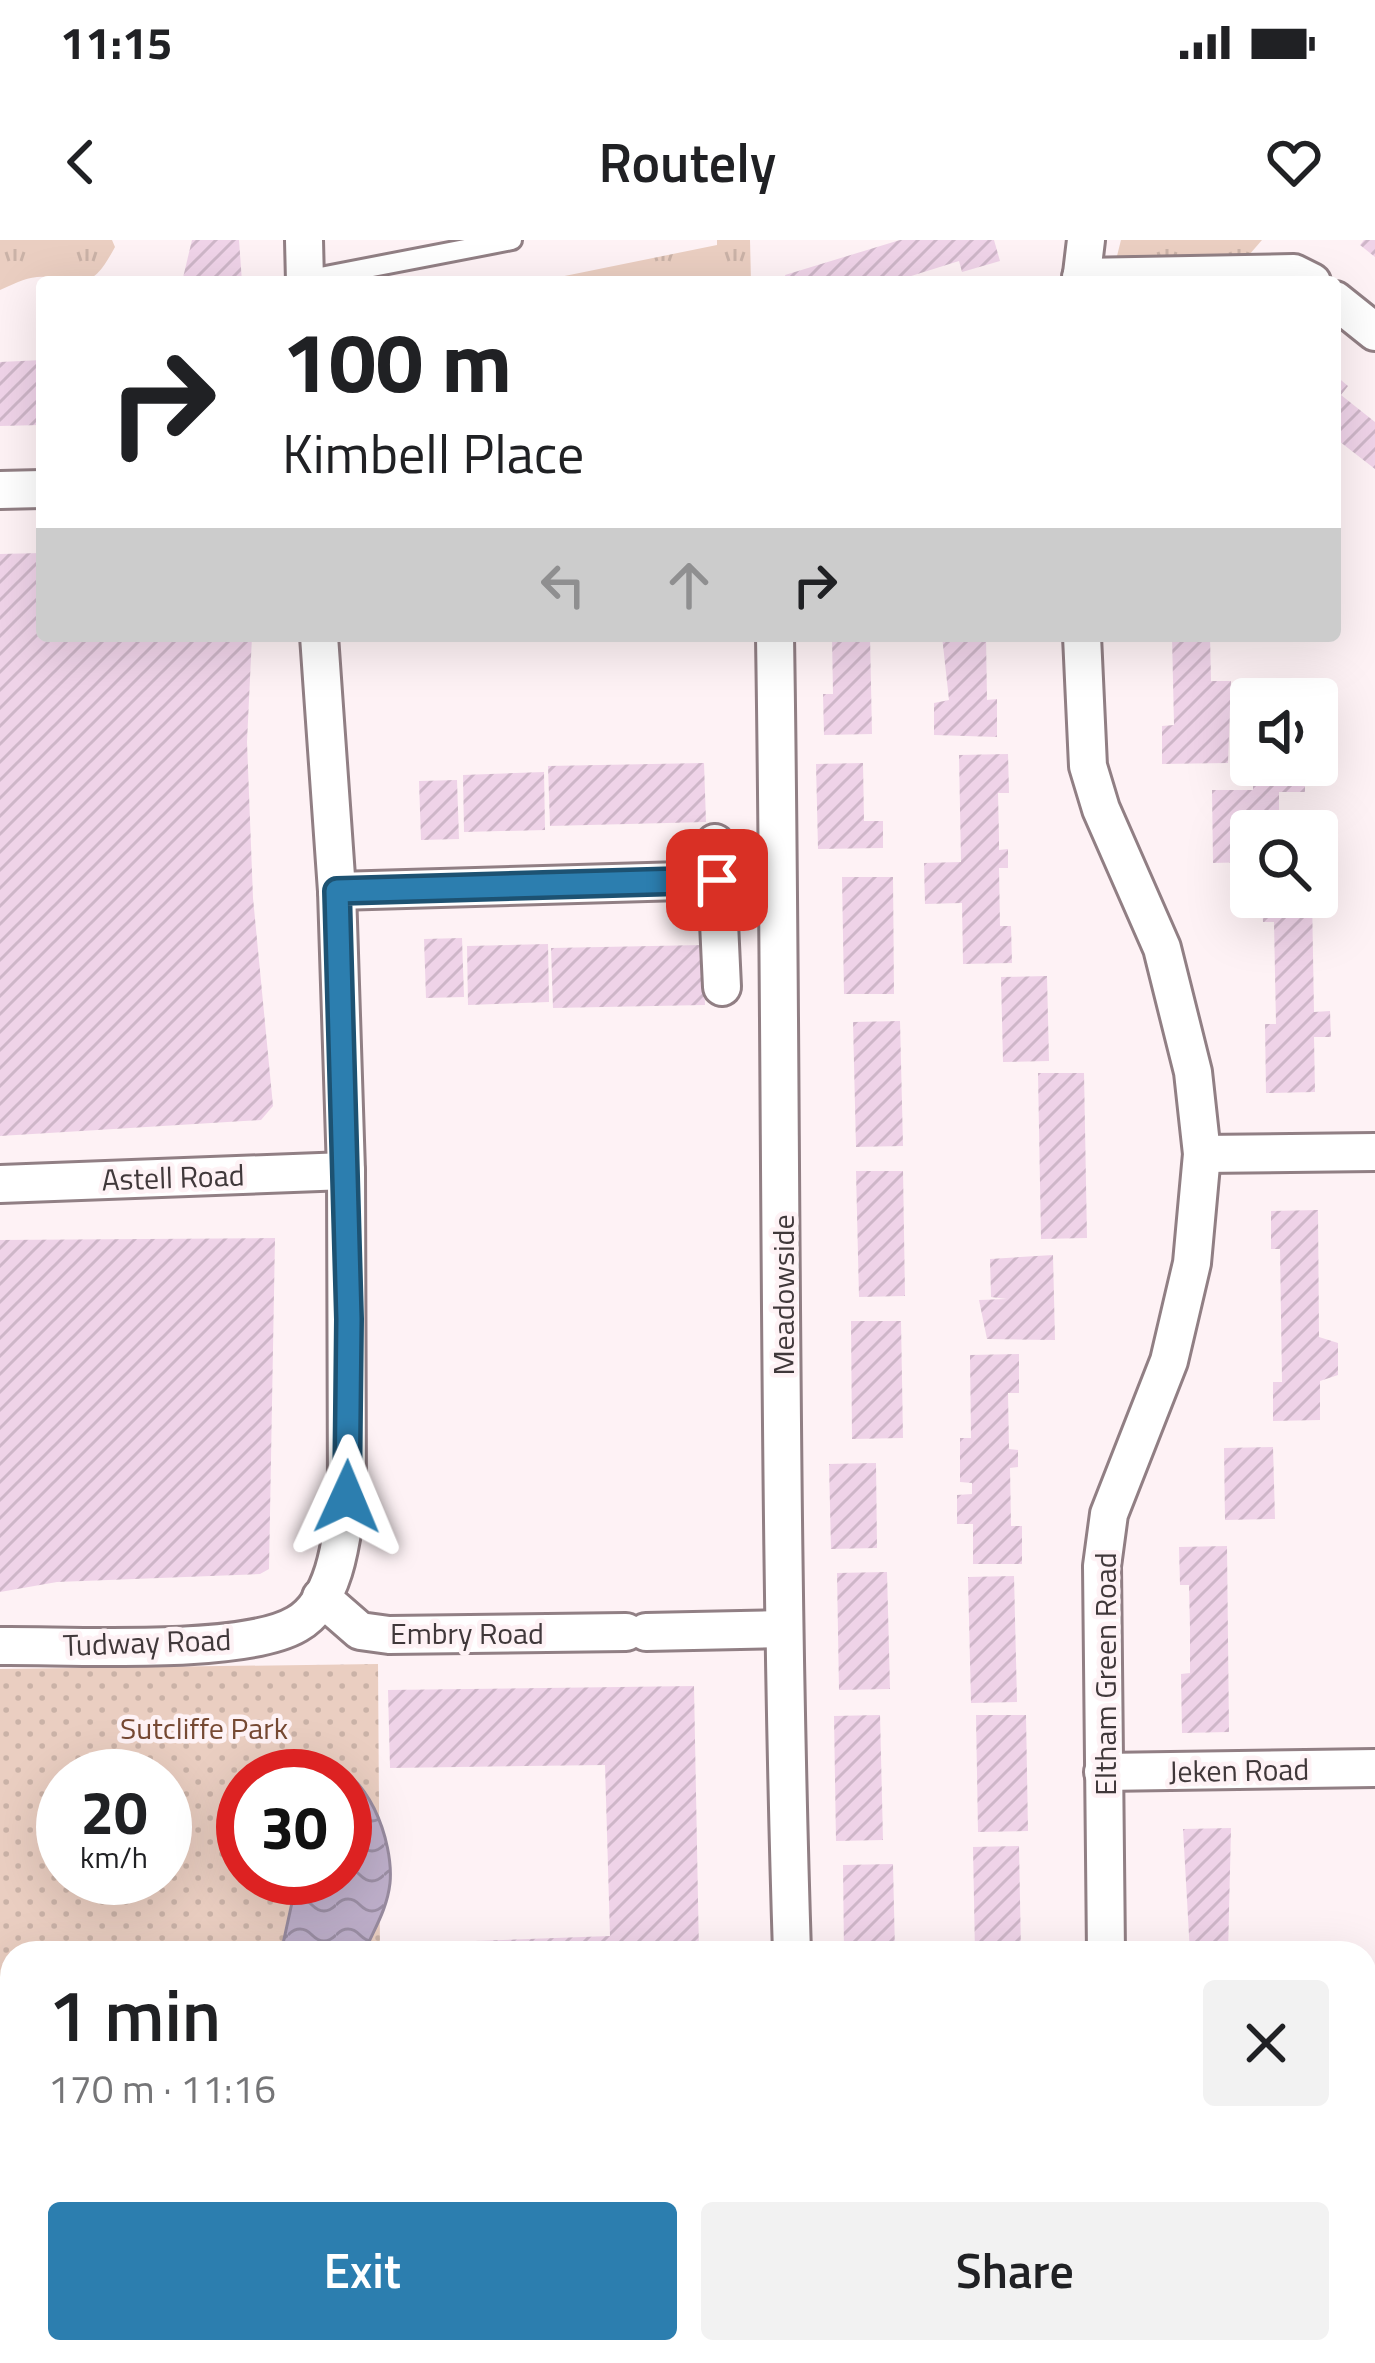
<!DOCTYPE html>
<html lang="en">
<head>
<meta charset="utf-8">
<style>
	:root { --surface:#fff; --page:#f2f2f2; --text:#202124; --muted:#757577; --accent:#2c7eaf }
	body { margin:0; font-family:"Titillium Web",sans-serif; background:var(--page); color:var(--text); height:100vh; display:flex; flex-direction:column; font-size:45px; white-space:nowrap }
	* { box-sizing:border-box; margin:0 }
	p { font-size:39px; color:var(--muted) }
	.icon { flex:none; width:66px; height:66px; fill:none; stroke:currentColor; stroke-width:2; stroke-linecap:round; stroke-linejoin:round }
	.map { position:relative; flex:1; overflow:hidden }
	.side { position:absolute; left:0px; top:1701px; width:1377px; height:423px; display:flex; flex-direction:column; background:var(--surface); border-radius:36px 36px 0 0; box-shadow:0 12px 48px #0002 }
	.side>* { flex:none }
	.hud { position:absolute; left:36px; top:36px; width:1305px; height:366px; border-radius:12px; box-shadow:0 12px 48px #0002; background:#fff; color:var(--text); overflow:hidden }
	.fabs { position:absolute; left:1230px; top:438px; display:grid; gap:24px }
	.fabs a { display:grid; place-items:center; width:108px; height:108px; border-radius:12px; background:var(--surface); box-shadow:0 12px 48px #0002; font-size:60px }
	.speed { position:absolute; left:36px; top:1509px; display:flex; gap:24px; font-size:60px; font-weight:700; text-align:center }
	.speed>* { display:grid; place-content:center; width:156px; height:156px; border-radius:50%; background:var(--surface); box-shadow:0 12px 48px #0002; line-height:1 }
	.speed small { font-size:30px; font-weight:400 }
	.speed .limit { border:18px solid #d22; background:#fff; color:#111 }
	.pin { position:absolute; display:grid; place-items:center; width:102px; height:102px; color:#fff; margin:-51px; border-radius:24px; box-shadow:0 6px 18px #0006 }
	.me { position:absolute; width:132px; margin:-66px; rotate:1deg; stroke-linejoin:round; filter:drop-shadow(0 0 9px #0008) }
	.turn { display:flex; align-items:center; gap:42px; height:252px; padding:0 48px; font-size:54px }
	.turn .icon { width:156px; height:156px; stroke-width:2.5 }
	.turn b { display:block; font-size:84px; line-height:102px }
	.lanes { display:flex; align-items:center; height:114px; padding:0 48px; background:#0003; justify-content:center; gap:60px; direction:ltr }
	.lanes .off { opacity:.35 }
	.round { display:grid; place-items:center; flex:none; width:126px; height:126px; border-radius:12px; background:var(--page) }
	.overview { display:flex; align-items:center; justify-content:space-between; height:204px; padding:0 48px }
	h1 { font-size:72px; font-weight:600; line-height:90px }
	.cta { display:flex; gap:24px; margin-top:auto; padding:24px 48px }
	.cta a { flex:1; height:138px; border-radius:12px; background:var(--accent); color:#fff; font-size:48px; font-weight:600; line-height:138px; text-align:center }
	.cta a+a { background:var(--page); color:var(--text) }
	.status { display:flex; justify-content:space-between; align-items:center; height:84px; padding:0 60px; background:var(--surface); direction:ltr }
	.status svg { height:33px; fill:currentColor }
	header { display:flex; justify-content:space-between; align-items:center; height:156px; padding:0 48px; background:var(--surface); font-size:54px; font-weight:600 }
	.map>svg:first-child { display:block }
	.grass { fill:url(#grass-tufts) }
	.park { fill:url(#park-dots); fill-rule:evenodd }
	.water { fill:url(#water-waves); stroke:#988b9f; stroke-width:3 }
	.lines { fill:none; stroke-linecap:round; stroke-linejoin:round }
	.stream { stroke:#988b9f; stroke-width:12 }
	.building { fill:url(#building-hatch) }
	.lane-casing { stroke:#917f84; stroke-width:24 }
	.street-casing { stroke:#917f84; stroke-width:42 }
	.lane { stroke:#fff; stroke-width:18 }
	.street { stroke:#fff; stroke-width:36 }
	.route-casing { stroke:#1d5272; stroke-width:30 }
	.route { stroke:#2c7eaf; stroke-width:21 }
	.labels { text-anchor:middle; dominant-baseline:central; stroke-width:9; stroke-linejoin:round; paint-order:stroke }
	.street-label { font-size:30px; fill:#40383a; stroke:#fef2f5 }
	.park-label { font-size:30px; fill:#764933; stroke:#fef2f5 }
</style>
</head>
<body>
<div class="status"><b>11:15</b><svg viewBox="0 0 49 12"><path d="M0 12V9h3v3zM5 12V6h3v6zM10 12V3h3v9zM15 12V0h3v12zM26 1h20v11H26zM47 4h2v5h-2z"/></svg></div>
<header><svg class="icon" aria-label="back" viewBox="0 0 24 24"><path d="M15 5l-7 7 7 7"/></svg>Routely<svg class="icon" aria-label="heart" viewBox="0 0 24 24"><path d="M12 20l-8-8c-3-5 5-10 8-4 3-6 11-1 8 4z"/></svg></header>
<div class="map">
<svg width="1375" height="2123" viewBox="0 0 1375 2123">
	<defs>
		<pattern id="grass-tufts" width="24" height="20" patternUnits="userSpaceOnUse" patternTransform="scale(3)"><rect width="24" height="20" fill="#eacec1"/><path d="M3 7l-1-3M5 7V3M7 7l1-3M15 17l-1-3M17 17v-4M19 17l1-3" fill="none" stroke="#cab2a7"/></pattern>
		<pattern id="park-dots" width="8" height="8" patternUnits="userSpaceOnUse" patternTransform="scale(3)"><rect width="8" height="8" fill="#eacec1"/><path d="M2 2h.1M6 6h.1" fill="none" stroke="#cab2a7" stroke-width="1.8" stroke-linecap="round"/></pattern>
		<pattern id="water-waves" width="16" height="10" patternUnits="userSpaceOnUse" patternTransform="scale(3)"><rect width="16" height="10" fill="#beafca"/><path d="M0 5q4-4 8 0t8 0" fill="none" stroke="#9c8fa5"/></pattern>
		<pattern id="building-hatch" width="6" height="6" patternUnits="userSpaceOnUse" patternTransform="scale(3)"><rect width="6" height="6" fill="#efd3e8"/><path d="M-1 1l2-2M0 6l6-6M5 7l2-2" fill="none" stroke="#ceb6c8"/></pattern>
	</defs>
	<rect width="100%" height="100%" fill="#fef2f5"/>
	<!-- grass -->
	<g class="grass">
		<path d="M0 0H112L115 7C87 59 83 34 37 37 24 38 12 45 0 50Z"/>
		<polygon points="717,0 750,0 751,42 535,42 717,5"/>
		<polygon points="1121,0 1262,0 1249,15 1117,16"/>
	</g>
	<!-- park -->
	<path class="park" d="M378 1424 380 1713H12V2112H383V2123H0V1429ZM63 1536H165V1638H63ZM243 1536H345V1638H243Z"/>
	<!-- water -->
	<path class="water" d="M320 1524C367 1525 394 1602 390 1643 387 1670 374 1689 364 1713H281L293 1658 307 1638H345V1536H306Z"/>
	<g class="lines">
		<!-- stream -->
		<polyline class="stream" points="350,2123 353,2112"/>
	</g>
	<!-- building -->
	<g class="building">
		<polygon points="192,0 239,0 242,42 182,42"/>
		<polygon points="900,0 994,0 1000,21 962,32 959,21 892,42 787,42 785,35"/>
		<polygon points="1364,0 1375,0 1375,17 1360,5"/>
		<polygon points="42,120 42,185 0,186 0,122"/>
		<polygon points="1335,135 1348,146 1341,155 1375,182 1375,229 1335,198"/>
		<polygon points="42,313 42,396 252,396 247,502 253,658 273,866 261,880 0,896 0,314"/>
		<polygon points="832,396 870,396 872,494 824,495 823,454 833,454"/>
		<polygon points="942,396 986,396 987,460 997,459 997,497 934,495 934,463 949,460"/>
		<polygon points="1172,396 1210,396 1211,441 1231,441 1228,523 1162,524 1162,486 1174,485"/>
		<polygon points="1008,514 1009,553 998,553 999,597 999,610 1008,609 1008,628 999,628 1000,686 1011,686 1012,723 963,724 962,663 925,664 924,623 961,622 959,515"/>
		<polygon points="704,523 706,582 550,586 548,526"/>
		<polygon points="863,523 864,581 883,581 883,608 818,609 816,524"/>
		<polygon points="544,532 545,590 464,592 463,535"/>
		<polygon points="1305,535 1305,552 1279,552 1279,585 1251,591 1251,622 1213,623 1212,550 1253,550 1253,536"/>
		<polygon points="457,540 459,599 421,600 419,541"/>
		<polygon points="842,637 893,637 894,754 844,754"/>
		<polygon points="1262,657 1312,657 1314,772 1330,771 1331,797 1314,797 1315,852 1266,853 1265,784 1276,784 1274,682 1263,682"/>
		<polygon points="462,698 464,757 426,758 424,699"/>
		<polygon points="548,704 549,762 468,765 467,706"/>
		<polygon points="703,705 705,765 553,768 551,708"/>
		<polygon points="1047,736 1049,821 1003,822 1001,737"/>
		<polygon points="900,781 903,906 856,907 853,782"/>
		<polygon points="1038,833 1084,833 1087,998 1041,999"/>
		<polygon points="856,931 903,931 905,1056 859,1057"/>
		<polygon points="1318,970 1319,1097 1338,1103 1338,1135 1320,1141 1320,1180 1273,1181 1273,1142 1282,1142 1280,1009 1271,1009 1271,971"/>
		<polygon points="275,998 269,1329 260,1334 57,1342 0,1352 0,1000"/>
		<polygon points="1053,1015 1055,1100 987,1099 979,1060 1007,1059 991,1057 990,1019"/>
		<polygon points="851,1081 901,1081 903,1198 852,1199"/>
		<polygon points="1019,1114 1019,1153 1008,1153 1009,1209 1018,1210 1018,1227 1010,1228 1011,1286 1022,1286 1022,1324 973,1324 973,1284 957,1284 957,1255 972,1254 972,1243 960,1242 960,1198 971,1198 970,1115"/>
		<polygon points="1273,1207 1275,1279 1225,1280 1224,1208"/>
		<polygon points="876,1223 877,1308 831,1309 829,1224"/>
		<polygon points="1227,1306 1229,1492 1182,1493 1181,1434 1190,1433 1190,1389 1189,1345 1180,1345 1179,1307"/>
		<polygon points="887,1332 890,1449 839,1450 837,1333"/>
		<polygon points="1014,1336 1017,1462 971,1463 968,1337"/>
		<polygon points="694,1446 699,1713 392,1713 392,1704 610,1696 605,1525 390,1528 388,1450"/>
		<polygon points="880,1475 883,1600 836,1601 834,1476"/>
		<polygon points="976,1475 1026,1475 1028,1591 978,1592"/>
		<polygon points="1231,1588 1228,1713 1190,1713 1183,1589"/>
		<polygon points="1019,1606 1021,1713 975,1713 973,1607"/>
		<polygon points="893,1624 895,1713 844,1713 843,1625"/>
		<polygon points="615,2112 707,2112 707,2123 616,2123"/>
		<polygon points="878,2112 925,2112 925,2123 879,2123"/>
		<polygon points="1061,2112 1106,2112 1107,2123 1061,2123"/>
	</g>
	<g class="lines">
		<!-- lane casing -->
		<g class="lane-casing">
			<polyline id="lane" points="305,40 512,0"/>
		</g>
		<!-- street casing -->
		<g class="street-casing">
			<g id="street">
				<polyline points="304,0 305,42"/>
				<polyline points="1081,37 1294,33 1312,42"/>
				<polyline points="1081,42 1086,0"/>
				<polyline points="1335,60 1375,92"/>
				<polyline points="0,250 42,249"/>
				<path d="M775 396C782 835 778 1274 792 1713"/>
				<polyline points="1082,396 1088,526 1101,569 1162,708 1193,832 1202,914 1192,1023 1169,1121 1109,1274 1102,1326 1106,1713"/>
				<polyline points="717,640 722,747"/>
				<polyline points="337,651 717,640 715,603"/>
				<polyline points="1202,914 1375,912"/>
				<polyline points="0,944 346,931"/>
				<polyline points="321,1357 360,1391 389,1395 626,1392"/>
				<polyline points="646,1392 782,1389"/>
				<path d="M0 1406C69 1405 243 1416 297 1384 336 1362 342 1296 347 1257L346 931 337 651 319 396"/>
				<polyline points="1103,1532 1375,1528"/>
				<polyline points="803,2112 803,2123"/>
				<polyline points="1220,2112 1222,2123"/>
			</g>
		</g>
		<!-- lane -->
		<use href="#lane" class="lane"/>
		<!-- street -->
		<use href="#street" class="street"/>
	</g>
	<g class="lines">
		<!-- route casing -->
		<g class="route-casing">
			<polyline id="route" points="347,1257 349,1079 337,651 717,640"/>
		</g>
		<!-- route -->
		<use href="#route" class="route"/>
	</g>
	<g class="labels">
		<!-- street labels -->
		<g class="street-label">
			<text transform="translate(173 937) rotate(-2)">Astell Road</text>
			<text transform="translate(783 1055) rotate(-90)">Meadowside</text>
			<text x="467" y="1393">Embry Road</text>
			<text transform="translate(147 1402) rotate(-2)">Tudway Road</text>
			<text transform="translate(1105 1434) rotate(-90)">Eltham Green Road</text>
			<text transform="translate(1239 1530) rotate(-1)">Jeken Road</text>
		</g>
		<!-- park labels -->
		<g class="park-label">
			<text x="204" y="1488">Sutcliffe Park</text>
		</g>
	</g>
</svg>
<div class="fabs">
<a><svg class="icon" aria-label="sound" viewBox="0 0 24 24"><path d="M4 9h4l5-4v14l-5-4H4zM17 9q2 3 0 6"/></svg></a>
<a><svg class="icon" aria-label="search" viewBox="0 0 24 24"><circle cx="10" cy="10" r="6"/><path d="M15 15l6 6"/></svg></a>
</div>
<div class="speed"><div>20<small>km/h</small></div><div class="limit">30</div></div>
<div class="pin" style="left:717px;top:640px;background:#d93025"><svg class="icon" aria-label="arrive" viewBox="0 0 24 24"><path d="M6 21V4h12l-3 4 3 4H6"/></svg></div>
<svg class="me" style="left:347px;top:1257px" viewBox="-20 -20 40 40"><path d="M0-17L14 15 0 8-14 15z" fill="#2c7eaf" stroke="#fff" stroke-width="4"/></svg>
<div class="hud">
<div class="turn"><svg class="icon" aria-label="right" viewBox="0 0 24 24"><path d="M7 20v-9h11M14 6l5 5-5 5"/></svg><div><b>100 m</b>Kimbell Place</div></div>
<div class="lanes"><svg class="icon off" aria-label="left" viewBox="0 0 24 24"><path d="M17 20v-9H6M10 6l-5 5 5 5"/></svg><svg class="icon off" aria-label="ahead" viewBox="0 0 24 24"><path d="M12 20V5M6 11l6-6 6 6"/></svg><svg class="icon" aria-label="right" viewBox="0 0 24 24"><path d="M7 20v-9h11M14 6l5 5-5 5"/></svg></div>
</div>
<section class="side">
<div class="overview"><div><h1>1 min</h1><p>170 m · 11:16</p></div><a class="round"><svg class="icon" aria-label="close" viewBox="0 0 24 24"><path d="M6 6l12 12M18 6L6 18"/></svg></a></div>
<div class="cta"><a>Exit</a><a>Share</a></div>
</section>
</div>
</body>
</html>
